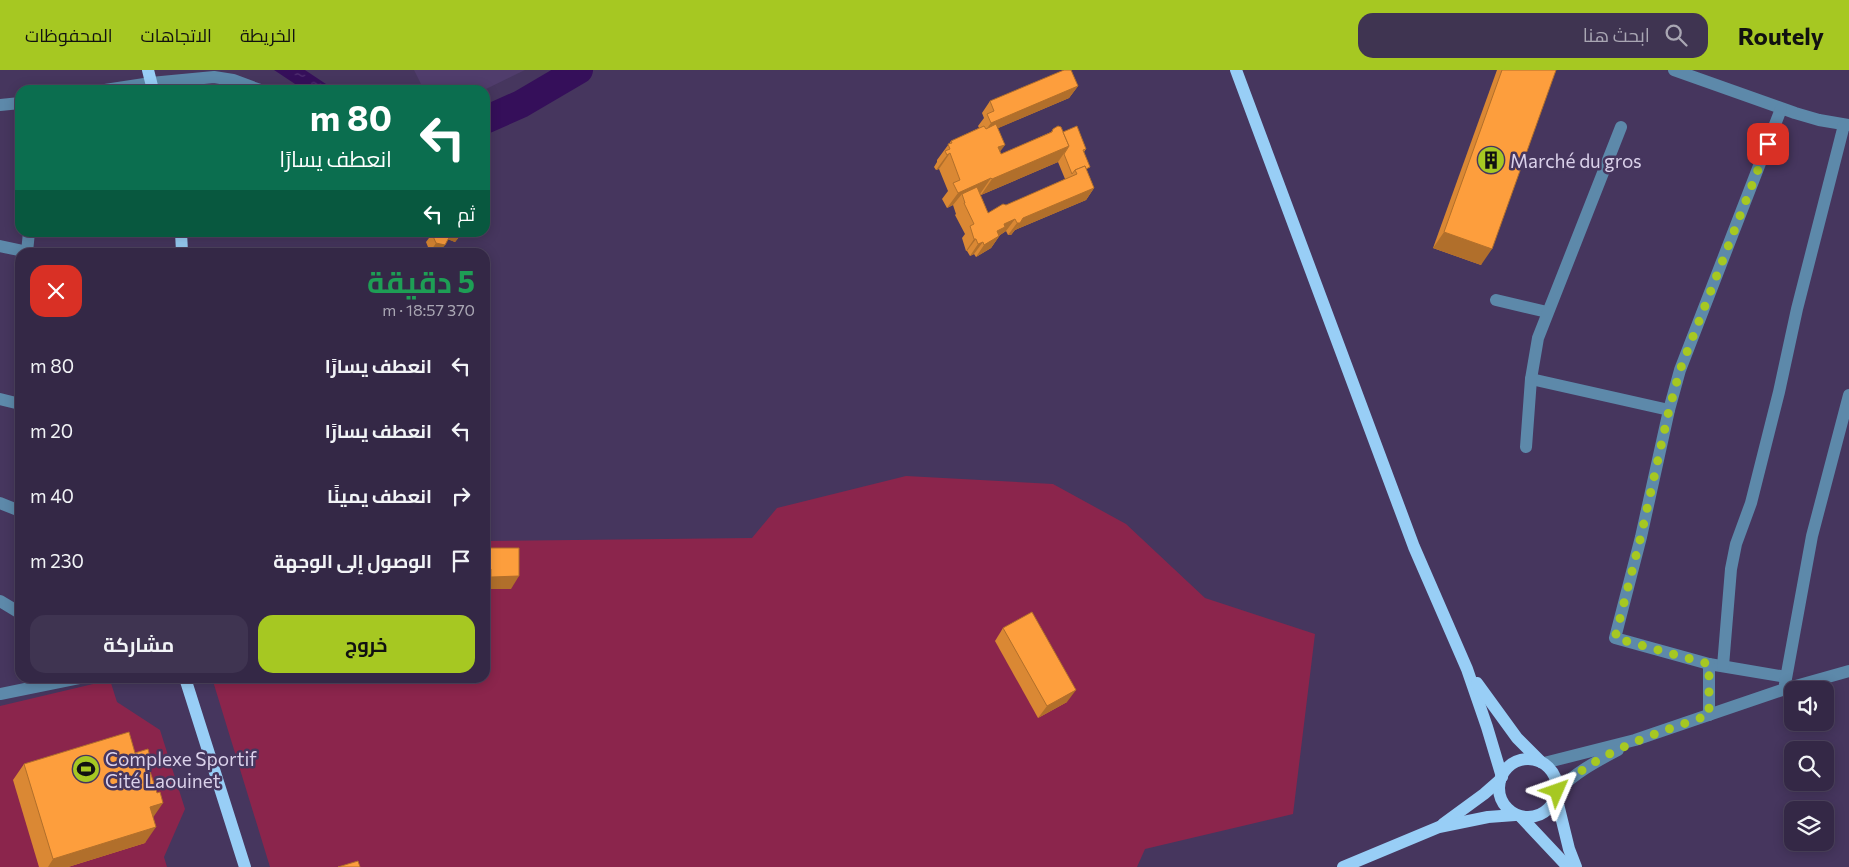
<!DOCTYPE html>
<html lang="ar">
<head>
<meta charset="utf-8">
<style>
	:root { --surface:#342846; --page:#3f3451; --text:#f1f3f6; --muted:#a9a6b3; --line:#4e445f; --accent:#a6c822 }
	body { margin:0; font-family:Commissioner,Cairo,sans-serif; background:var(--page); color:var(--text); direction:rtl; height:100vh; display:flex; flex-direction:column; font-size:19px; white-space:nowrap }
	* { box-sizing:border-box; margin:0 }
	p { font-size:16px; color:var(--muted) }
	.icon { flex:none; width:28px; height:28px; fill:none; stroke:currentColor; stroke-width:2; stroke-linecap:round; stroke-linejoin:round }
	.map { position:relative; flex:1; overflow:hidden; direction:ltr }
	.side { position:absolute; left:15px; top:178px; width:475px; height:435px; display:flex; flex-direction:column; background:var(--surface); border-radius:15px; box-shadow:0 2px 12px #0003,0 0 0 1px var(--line); direction:rtl }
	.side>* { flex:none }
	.banner { position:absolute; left:15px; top:15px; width:475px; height:152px; border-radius:15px; box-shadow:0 2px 12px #0003,0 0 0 1px var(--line); direction:rtl; background:#0b6e4f; color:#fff; overflow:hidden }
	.fabs { position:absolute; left:1784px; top:611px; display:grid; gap:10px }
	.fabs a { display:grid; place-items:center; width:50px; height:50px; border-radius:10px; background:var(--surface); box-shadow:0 2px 12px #0003,0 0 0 1px var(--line); font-size:25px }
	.pin { position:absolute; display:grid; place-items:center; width:42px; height:42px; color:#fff; margin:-21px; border-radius:10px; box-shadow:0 2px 8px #0006 }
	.me { position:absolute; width:55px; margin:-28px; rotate:47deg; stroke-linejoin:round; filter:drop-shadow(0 0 4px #0008) }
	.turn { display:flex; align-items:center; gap:18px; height:105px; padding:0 15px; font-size:22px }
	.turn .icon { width:65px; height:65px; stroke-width:2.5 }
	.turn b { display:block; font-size:35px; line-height:42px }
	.then { display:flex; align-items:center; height:48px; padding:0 15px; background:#0003; gap:10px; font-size:19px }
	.round { display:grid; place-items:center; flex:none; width:52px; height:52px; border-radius:15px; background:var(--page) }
	.headline { display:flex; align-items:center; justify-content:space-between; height:85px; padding:0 15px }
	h1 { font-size:30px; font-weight:700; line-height:38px; color:#1e9e55 }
	.primary-button { display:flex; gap:10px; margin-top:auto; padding:10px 15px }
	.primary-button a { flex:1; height:58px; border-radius:15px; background:var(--accent); color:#111; font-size:20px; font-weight:700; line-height:58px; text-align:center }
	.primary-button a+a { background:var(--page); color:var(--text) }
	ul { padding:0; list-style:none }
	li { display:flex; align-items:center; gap:15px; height:65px; padding:0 15px }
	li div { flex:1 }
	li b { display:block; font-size:19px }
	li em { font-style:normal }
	header { display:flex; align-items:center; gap:30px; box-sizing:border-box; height:70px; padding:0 25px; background:var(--accent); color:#111 }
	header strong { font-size:24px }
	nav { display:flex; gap:28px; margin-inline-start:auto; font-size:18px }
	.search { width:350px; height:45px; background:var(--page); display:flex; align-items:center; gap:12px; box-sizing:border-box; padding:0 18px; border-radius:15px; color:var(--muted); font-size:19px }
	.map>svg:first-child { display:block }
	.built { fill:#503d6c }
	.green { fill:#8b254c }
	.water { fill:url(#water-ripples) }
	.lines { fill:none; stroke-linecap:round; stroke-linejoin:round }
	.river { stroke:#350f5a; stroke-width:28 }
	.minor { stroke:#5d89aa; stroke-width:12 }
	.major { stroke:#98cef6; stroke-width:12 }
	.wall { fill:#da8834; fill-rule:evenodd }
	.shaded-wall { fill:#b16f2b }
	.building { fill:#fd9e3d; stroke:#b16f2b }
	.route { stroke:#a6c822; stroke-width:9; stroke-dasharray:0 16.2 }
	.labels { text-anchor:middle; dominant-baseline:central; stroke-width:5; stroke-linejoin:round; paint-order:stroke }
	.poi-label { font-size:19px; fill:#dad1ea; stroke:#46365e; text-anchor:start }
</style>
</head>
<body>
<header>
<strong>Routely</strong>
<div class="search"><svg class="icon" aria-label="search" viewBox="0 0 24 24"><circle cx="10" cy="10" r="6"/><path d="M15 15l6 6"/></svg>ابحث هنا</div>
<nav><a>الخريطة</a><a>الاتجاهات</a><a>المحفوظات</a></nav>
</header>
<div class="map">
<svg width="1849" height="797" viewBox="0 0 1849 797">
	<defs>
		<pattern id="water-ripples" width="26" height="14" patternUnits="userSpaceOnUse" patternTransform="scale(1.25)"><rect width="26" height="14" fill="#350f5a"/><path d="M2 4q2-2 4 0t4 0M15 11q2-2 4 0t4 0" fill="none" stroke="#523172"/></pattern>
	</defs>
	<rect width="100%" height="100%" fill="#46365e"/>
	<!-- built -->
	<polygon class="built" points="414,0 525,0 484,20 424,20"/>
	<!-- green -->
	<g class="green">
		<polygon points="906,406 1053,414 1126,454 1205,528 1315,564 1293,744 1145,779 1137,797 270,797 212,608 485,608 485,471 752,468 777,438"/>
		<polygon points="110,610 117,632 160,660 185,739 164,787 167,797 0,797 0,636"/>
	</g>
	<!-- water -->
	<polygon class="water" points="274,0 305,0 335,20 304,20"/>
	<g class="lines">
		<!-- river -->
		<polyline class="river" points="485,50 521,34 579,0"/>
		<!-- minor -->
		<g class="minor">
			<polyline points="1674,0 1795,43 1819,50 1849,55"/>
			<polyline points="105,20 151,13 214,7 233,10 260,20"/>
			<polyline points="0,35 20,33"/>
			<polyline points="1781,39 1680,300 1669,340 1641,467 1615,568 1709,594 1786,607"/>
			<polyline points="0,176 28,182"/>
			<polyline points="27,182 29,162"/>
			<polyline points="1496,230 1547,242"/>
			<polyline points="1531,309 1669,340"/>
			<polyline points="0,329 20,334"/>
			<polyline points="1526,377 1531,309 1538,268 1621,57"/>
			<polyline points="0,433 20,441"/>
			<polyline points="0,531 20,543"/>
			<polyline points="1709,594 1709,645"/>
			<polyline points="1723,596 1731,499 1736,474 1751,433 1779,322 1797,239 1844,55"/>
			<polyline points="1785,614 1812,466 1849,325"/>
			<polyline points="0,624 79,608"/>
			<polyline points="1544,693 1635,670 1785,619 1849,601"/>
			<path d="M1557 721C1575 703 1595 692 1618 680"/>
		</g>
		<!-- major -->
		<g class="major">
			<polyline points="148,0 153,20"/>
			<polyline points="1236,0 1414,477 1467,599 1487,657 1502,707"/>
			<polyline points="181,162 182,182"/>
			<polyline points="185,608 245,797"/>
			<polyline points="1477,613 1517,668 1541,692"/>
			<circle cx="1528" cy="718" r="29"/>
			<polyline points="1556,726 1569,779 1576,797"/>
			<polyline points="1521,747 1568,797"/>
			<polyline points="1443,754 1484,724 1500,710"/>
			<polyline points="1343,797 1439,757 1488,747 1515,745"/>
		</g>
	</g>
	<!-- wall -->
	<g class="wall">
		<polygon points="1497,0 1556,0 1481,195 1433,178"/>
		<path d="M1078 16 1069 28 998 58 1000 82 1001 84 1051 62 1053 59 1063 62 1086 79 1084 82 1087 101 1094 118 1086 130 1015 160 1011 165H1008L1006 161 1000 165 991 178 976 187 974 184 970 186 967 181H966L962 168 965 164 955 145 956 144 953 135 947 138 942 129 948 121 939 99 936 100 934 97 937 92V90L951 71 979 58 978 56 984 48 982 43 990 31ZM1058 92 1065 109 988 143 980 124 981 125Z"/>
		<polygon points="466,162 462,168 459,167 455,172 448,169 430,182 426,172 432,164"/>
		<polygon points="485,478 511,519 485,519"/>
		<polygon points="1003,558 1067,632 1038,648 995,571"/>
		<polygon points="135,683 148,695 153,747 145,773 68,797 39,797 13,710 24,694"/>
	</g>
	<!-- shaded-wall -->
	<g class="shaded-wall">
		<polygon points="1078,16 1069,28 982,65 991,53"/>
		<polygon points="1005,75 994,90 998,77"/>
		<polygon points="1069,76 1058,92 981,125 992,109"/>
		<polygon points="950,83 939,99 936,100 947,85"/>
		<polygon points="991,108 980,124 962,124 953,135 947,138 958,123"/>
		<polygon points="1094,118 1086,130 1015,160 1023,148"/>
		<polygon points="1015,149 1006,161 1000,165 991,178 976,187 984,175 1004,154"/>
		<polygon points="1017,153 1020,153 1011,165 1008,165"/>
		<polygon points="378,162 401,162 398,167 376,166"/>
		<polygon points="451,162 466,162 462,168 459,167 455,172 447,169"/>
		<polygon points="1444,162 1492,179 1481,195 1433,178"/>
		<polygon points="974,169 976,169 967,181 966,181"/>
		<polygon points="983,172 974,184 970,186 978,174"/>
		<polygon points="436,173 445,175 440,182 430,182"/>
		<polygon points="485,499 491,499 485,508"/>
		<polygon points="519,506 511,519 485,519 485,516 491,507"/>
		<polygon points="1076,620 1067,632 1038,648 1047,636"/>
		<polygon points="163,733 152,749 150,737"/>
		<polygon points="156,757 145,773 68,797 48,797 53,789"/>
	</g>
	<!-- building -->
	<g class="building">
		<polygon points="1064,0 1071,0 1078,16 991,53 987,44 994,41 990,31"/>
		<polygon points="1502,0 1556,0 1492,179 1444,162"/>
		<polygon points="996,54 1005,75 998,77 1001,84 1052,62 1053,59 1058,56 1061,57 1069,76 992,109 991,108 958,123 953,113 960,110 950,83 947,85 945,81 950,79 948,74 952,73 951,71 984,56 986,59"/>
		<polygon points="1077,56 1086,79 1083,80 1090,97 1086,99 1085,96 1075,100 1072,104 1064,84 1069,76 1063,62"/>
		<polygon points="1085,96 1094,118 1023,148 1020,153 1017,153 1015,149 1004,154 1005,157 997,161 999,166 984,175 983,172 978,174 976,169 974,169 970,156 974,154 964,133 965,133 962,124 977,117 988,143 1003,134 1006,135 1077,104 1075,100"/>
		<polygon points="434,162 452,162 445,175 436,173 432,164"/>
		<polygon points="485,478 519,478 519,506 491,507 491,499 485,499"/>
		<polygon points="1032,542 1076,620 1047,636 1003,558"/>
		<polygon points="129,662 135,683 148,679 151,691 147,692 157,723 160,722 163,733 150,737 156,757 53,789 24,694"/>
		<polygon points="358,791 360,797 338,797"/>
	</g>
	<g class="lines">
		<!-- route -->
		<path class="route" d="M1557 721C1599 680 1655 664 1709 645V594L1615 568 1641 466 1669 340 1680 300 1768 74"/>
	</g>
	<!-- icons -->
	<defs>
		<g id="building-disc" transform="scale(1.4375)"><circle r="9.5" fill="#a6c822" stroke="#46365e"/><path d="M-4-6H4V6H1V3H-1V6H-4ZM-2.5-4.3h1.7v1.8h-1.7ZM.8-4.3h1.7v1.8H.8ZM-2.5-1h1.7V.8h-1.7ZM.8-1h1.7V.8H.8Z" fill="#111"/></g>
		<g id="stadium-disc" transform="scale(1.4375)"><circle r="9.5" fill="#a6c822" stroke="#46365e"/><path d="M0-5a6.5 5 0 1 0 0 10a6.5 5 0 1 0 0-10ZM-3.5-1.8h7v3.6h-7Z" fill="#111"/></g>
	</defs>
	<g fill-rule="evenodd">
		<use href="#building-disc" x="1491" y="90"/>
		<use href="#stadium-disc" x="86" y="699"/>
	</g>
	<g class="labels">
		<!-- poi labels -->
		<g class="poi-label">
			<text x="1510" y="90">Marché du gros</text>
			<text x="105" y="688">Complexe Sportif<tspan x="105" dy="22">Cité Laouinet</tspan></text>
		</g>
	</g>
</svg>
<div class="fabs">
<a><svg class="icon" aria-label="sound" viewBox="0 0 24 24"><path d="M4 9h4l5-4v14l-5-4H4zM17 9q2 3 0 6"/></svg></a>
<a><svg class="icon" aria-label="search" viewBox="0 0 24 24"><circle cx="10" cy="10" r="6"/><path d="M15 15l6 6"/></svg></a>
<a><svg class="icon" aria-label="layers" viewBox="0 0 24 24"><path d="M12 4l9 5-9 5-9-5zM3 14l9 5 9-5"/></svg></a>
</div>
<div class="pin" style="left:1768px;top:74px;background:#d93025"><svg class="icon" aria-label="arrive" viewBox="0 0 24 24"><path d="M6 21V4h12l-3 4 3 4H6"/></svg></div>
<svg class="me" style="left:1557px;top:721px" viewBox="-20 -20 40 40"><path d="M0-17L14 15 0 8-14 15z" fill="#a6c822" stroke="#fff" stroke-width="4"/></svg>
<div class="banner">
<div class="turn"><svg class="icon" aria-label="left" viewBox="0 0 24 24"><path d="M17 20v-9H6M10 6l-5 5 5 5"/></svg><div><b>80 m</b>انعطف يسارًا</div></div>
<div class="then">ثم<svg class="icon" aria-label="left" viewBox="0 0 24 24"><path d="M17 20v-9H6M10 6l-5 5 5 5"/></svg></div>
</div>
<section class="side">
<div class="headline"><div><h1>5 دقيقة</h1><p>370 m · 18:57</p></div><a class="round" style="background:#d93025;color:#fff"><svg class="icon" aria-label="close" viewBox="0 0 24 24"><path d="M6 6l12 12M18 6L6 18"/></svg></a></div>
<ul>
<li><svg class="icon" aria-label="left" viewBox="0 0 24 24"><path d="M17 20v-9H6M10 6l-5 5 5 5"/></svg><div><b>انعطف يسارًا</b></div><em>80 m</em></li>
<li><svg class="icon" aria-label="left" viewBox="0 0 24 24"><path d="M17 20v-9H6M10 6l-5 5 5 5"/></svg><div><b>انعطف يسارًا</b></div><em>20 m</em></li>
<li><svg class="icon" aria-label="right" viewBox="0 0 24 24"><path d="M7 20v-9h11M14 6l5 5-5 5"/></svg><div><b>انعطف يمينًا</b></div><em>40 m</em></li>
<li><svg class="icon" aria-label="arrive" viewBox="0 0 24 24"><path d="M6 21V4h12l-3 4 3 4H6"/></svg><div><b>الوصول إلى الوجهة</b></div><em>230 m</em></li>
</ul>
<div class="primary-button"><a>خروج</a><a>مشاركة</a></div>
</section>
</div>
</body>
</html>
